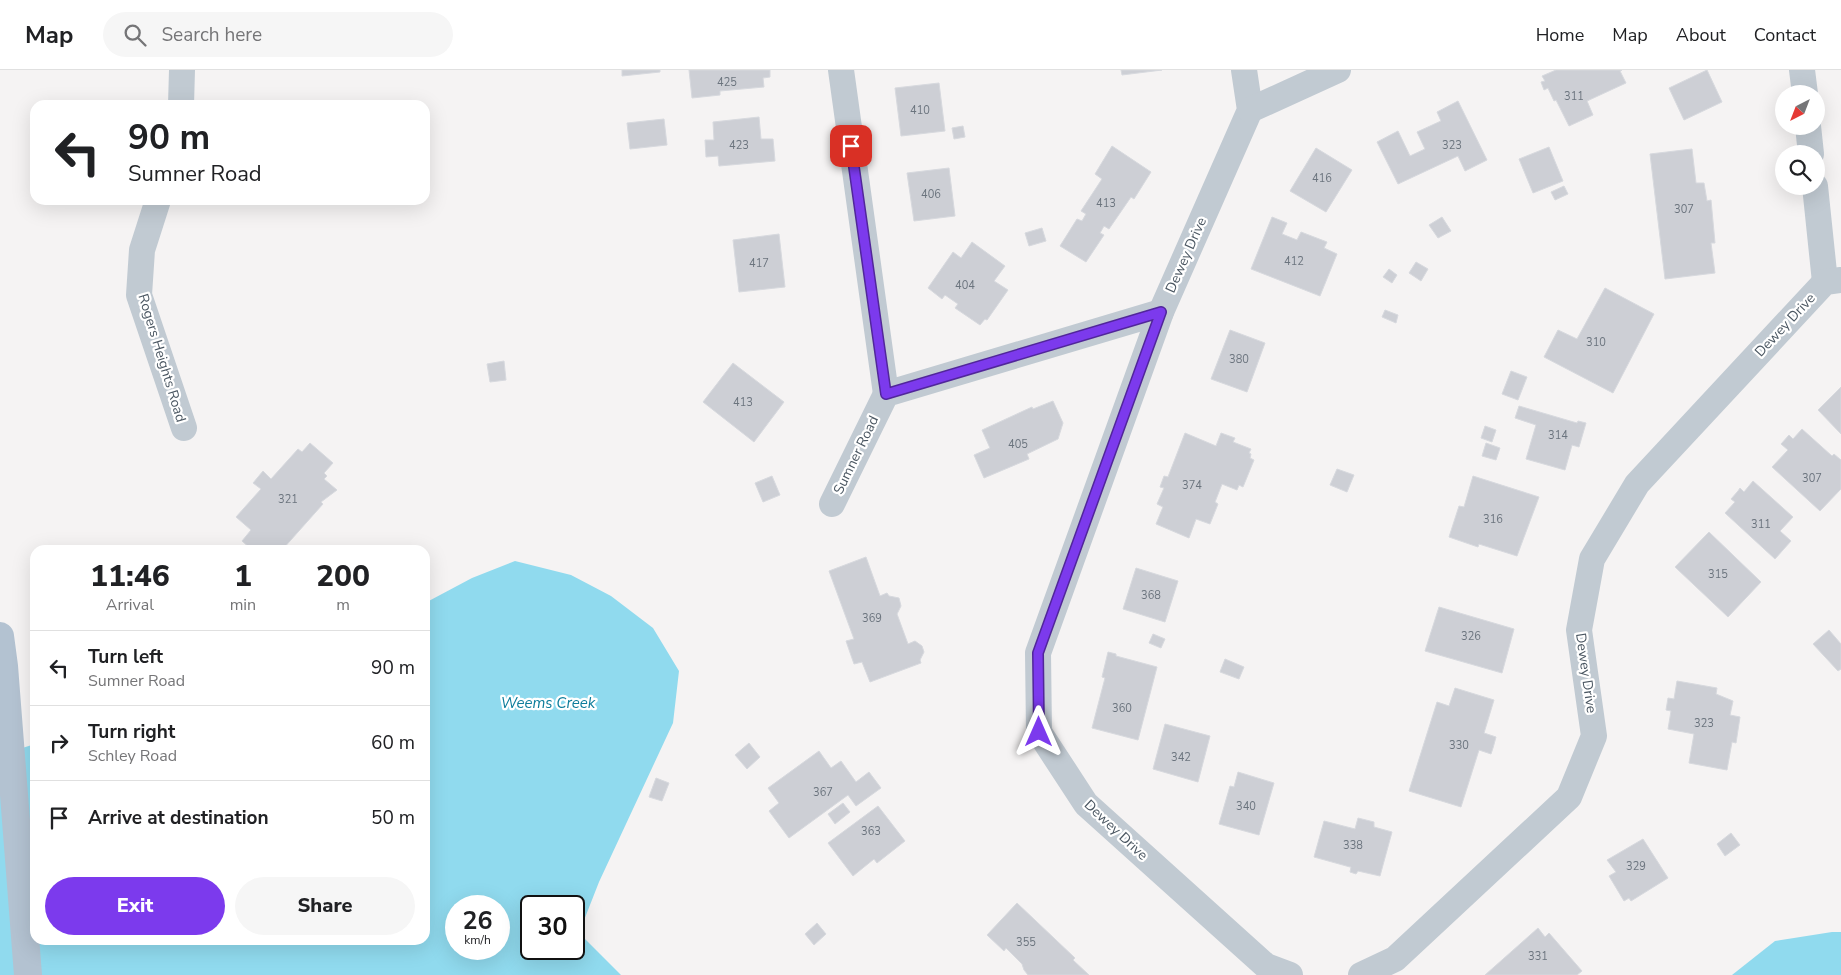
<!DOCTYPE html>
<html lang="en">
<head>
<meta charset="utf-8">
<style>
	:root { --surface:#fff; --page:#f6f6f6; --text:#202124; --muted:#757577; --line:#e0e0e0; --accent:#7c3aed }
	body { margin:0; font-family:"Nunito Sans",sans-serif; background:var(--page); color:var(--text); height:100vh; display:flex; flex-direction:column; font-size:19px; white-space:nowrap }
	* { box-sizing:border-box; margin:0 }
	p { font-size:16px; color:var(--muted) }
	.icon { flex:none; width:28px; height:28px; fill:none; stroke:currentColor; stroke-width:2; stroke-linecap:round; stroke-linejoin:round }
	.map { position:relative; flex:1; overflow:hidden }
	.panel { position:absolute; left:30px; top:475px; width:400px; height:400px; display:flex; flex-direction:column; background:var(--surface); border-radius:15px; box-shadow:0 5px 20px #0002 }
	.panel>* { flex:none }
	.hud { position:absolute; left:30px; top:30px; width:400px; height:105px; border-radius:15px; box-shadow:0 5px 20px #0002; background:#fff; color:var(--text); overflow:hidden }
	.needle { width:32px; rotate:222deg }
	.fabs { position:absolute; left:1775px; top:15px; display:grid; gap:10px }
	.fabs a { display:grid; place-items:center; width:50px; height:50px; border-radius:50%; background:var(--surface); box-shadow:0 5px 20px #0002; font-size:25px }
	.speed { position:absolute; left:445px; top:825px; display:flex; gap:10px; font-size:25px; font-weight:700; text-align:center }
	.speed>* { display:grid; place-content:center; width:65px; height:65px; border-radius:50%; background:var(--surface); box-shadow:0 5px 20px #0002; line-height:1 }
	.speed small { font-size:12px; font-weight:400 }
	.speed .limit { border:2px solid #111; border-radius:8px; background:#fff; color:#111 }
	.pin { position:absolute; display:grid; place-items:center; width:42px; height:42px; color:#fff; margin:-21px; border-radius:10px; box-shadow:0 2px 8px #0006 }
	.me { position:absolute; width:55px; margin:-28px; rotate:0deg; stroke-linejoin:round; filter:drop-shadow(0 0 4px #0008) }
	.turn { display:flex; align-items:center; gap:18px; height:105px; padding:0 15px; font-size:22px }
	.turn .icon { width:65px; height:65px; stroke-width:2.5 }
	.turn b { display:block; font-size:35px; line-height:42px }
	.eta { display:flex; justify-content:space-evenly; align-items:center; height:85px; text-align:center }
	.eta b { font-size:30px; font-weight:800; line-height:35px }
	.cta { display:flex; gap:10px; margin-top:auto; padding:10px 15px }
	.cta a { flex:1; height:58px; border-radius:30px; background:var(--accent); color:#fff; font-size:20px; font-weight:800; line-height:58px; text-align:center }
	.cta a+a { background:var(--page); color:var(--text) }
	ul { padding:0; list-style:none }
	li { display:flex; align-items:center; gap:15px; height:75px; padding:0 15px; border-top:1px solid var(--line) }
	li div { flex:1 }
	li b { display:block; font-size:19px }
	li em { font-style:normal }
	header { display:flex; align-items:center; gap:30px; box-sizing:border-box; height:70px; padding:0 25px; background:var(--surface); border-bottom:1px solid var(--line) }
	header strong { font-size:24px }
	nav { display:flex; gap:28px; margin-inline-start:auto; font-size:18px }
	.search { width:350px; height:45px; background:var(--page); display:flex; align-items:center; gap:12px; box-sizing:border-box; padding:0 18px; border-radius:28px; color:var(--muted); font-size:19px }
	.map>svg:first-child { display:block }
	.water { fill:#90daee; fill-rule:evenodd }
	.building { fill:#cdcfd5; stroke:#d7d9de }
	.lines { fill:none; stroke-linecap:round; stroke-linejoin:round }
	.minor { stroke:#c1cad2; stroke-width:26 }
	.primary { stroke:#b3c2d1; stroke-width:28 }
	.route-casing { stroke:#51269a; stroke-width:12 }
	.route { stroke:#7c3aed; stroke-width:9 }
	.labels { text-anchor:middle; dominant-baseline:central; stroke-width:4.5; stroke-linejoin:round; paint-order:stroke }
	.number-label { font-size:11px; fill:#6b747e }
	.street-label { font-size:14px; fill:#4a5661; stroke:#fff }
	.water-label { font-size:15px; font-style:italic; fill:#0c7c9b; stroke:#fff }
</style>
</head>
<body>
<header>
<strong>Map</strong>
<div class="search"><svg class="icon" aria-label="search" viewBox="0 0 24 24"><circle cx="10" cy="10" r="6"/><path d="M15 15l6 6"/></svg>Search here</div>
<nav><a>Home</a><a>Map</a><a>About</a><a>Contact</a></nav>
</header>
<div class="map">
<svg width="1841" height="905" viewBox="0 0 1841 905">
	<rect width="100%" height="100%" fill="#f5f3f3"/>
	<!-- water -->
	<g class="water">
		<path d="M515 491 571 505 611 526 653 558 679 601 673 653 599 812 579 863 621 905H0V685L35 674V870H425V533L472 508ZM456 836H499V879H456ZM531 836H574V879H531Z"/>
		<polygon points="1832,862 1841,862 1841,905 1732,905 1775,871"/>
	</g>
	<!-- building -->
	<g class="building">
		<polygon points="622,0 660,0 660,2 622,6"/>
		<polygon points="689,0 770,0 770,7 763,8 764,17 720,21 720,25 692,28"/>
		<polygon points="1121,0 1162,0 1122,5"/>
		<polygon points="1556,0 1622,0 1620,1 1626,13 1587,31 1593,45 1569,56 1556,30 1554,31 1548,18 1544,20 1541,12 1545,11 1542,6"/>
		<polygon points="1707,0 1722,32 1684,50 1669,18"/>
		<polygon points="939,13 945,61 901,66 895,18"/>
		<polygon points="1458,31 1487,90 1465,101 1458,86 1398,114 1377,72 1398,61 1410,86 1425,79 1417,62 1441,51 1437,42"/>
		<polygon points="759,47 761,69 773,69 775,91 719,96 718,86 706,87 705,70 714,70 713,52"/>
		<polygon points="664,49 667,75 630,79 627,53"/>
		<polygon points="963,56 965,67 954,69 952,58"/>
		<polygon points="1112,76 1151,102 1134,129 1131,127 1109,159 1104,156 1100,163 1104,165 1086,192 1060,176 1077,149 1082,151 1086,144 1081,141 1102,109 1095,104"/>
		<polygon points="1549,77 1563,111 1533,123 1519,89"/>
		<polygon points="1316,78 1352,100 1326,142 1290,121"/>
		<polygon points="1692,79 1696,113 1704,113 1707,131 1711,130 1715,173 1711,173 1715,203 1665,209 1650,84"/>
		<polygon points="949,98 955,146 914,151 907,103"/>
		<polygon points="1564,116 1568,124 1555,130 1551,122"/>
		<polygon points="1272,147 1287,153 1282,164 1297,170 1301,162 1327,172 1324,178 1337,184 1320,226 1251,199"/>
		<polygon points="1442,147 1451,161 1438,168 1429,155"/>
		<polygon points="1042,158 1046,171 1029,176 1025,163"/>
		<polygon points="779,164 785,217 739,222 733,170"/>
		<polygon points="972,172 1005,196 994,211 1008,220 987,250 985,249 980,255 955,238 958,234 945,225 942,229 928,218 953,182 961,188"/>
		<polygon points="1416,192 1428,199 1421,211 1409,203"/>
		<polygon points="1389,199 1397,205 1392,213 1383,207"/>
		<polygon points="1605,218 1654,244 1613,323 1544,287 1558,260 1577,269"/>
		<polygon points="1385,240 1398,245 1396,253 1382,247"/>
		<polygon points="1230,260 1265,273 1247,322 1211,309"/>
		<polygon points="504,291 506,310 490,312 487,294"/>
		<polygon points="733,293 784,332 754,372 703,332"/>
		<polygon points="1511,301 1527,307 1518,330 1502,324"/>
		<polygon points="1841,317 1841,364 1818,340"/>
		<polygon points="1053,331 1063,353 1058,369 1027,384 1029,389 984,408 974,385 990,378 982,360 1032,337 1033,339"/>
		<polygon points="1519,336 1577,353 1578,351 1586,353 1579,377 1572,375 1565,400 1526,389 1536,355 1515,348"/>
		<polygon points="1485,356 1496,360 1492,372 1481,368"/>
		<polygon points="1802,359 1832,386 1834,384 1841,390 1841,419 1820,441 1772,397 1788,380 1781,374 1789,365 1793,369"/>
		<polygon points="1185,363 1216,376 1221,363 1235,368 1233,372 1251,379 1249,383 1251,384 1250,388 1254,390 1243,417 1239,415 1237,420 1222,414 1215,432 1218,434 1210,454 1196,449 1189,468 1156,454 1163,437 1157,434 1164,418 1160,417 1164,406 1168,407"/>
		<polygon points="310,373 333,393 324,403 327,406 324,409 337,420 321,432 323,434 282,480 252,480 242,471 251,460 236,447 261,419 253,413 263,401 271,409 298,379 302,382"/>
		<polygon points="1486,373 1500,378 1496,390 1482,386"/>
		<polygon points="1337,399 1354,405 1347,422 1330,415"/>
		<polygon points="772,406 780,425 763,432 755,413"/>
		<polygon points="1473,406 1539,427 1517,486 1479,474 1478,477 1449,467 1459,436 1464,437"/>
		<polygon points="1753,411 1793,447 1780,461 1791,471 1775,489 1725,443 1735,432 1731,429 1738,421 1740,418 1744,422"/>
		<polygon points="1709,462 1761,512 1728,547 1675,497"/>
		<polygon points="866,487 880,526 887,523 889,526 899,528 901,536 897,544 908,574 915,571 922,576 924,582 920,590 921,593 870,612 862,592 854,594 846,571 854,569 829,501"/>
		<polygon points="1136,498 1178,511 1165,552 1123,539"/>
		<polygon points="1439,537 1514,559 1502,603 1425,581"/>
		<polygon points="1829,560 1841,574 1841,599 1838,601 1813,574"/>
		<polygon points="1153,564 1165,569 1161,578 1149,573"/>
		<polygon points="1108,582 1116,584 1116,586 1157,597 1138,670 1092,658 1105,608 1102,607"/>
		<polygon points="1225,589 1244,597 1239,609 1220,602"/>
		<polygon points="1677,611 1717,618 1716,624 1733,631 1730,645 1740,647 1736,673 1732,672 1727,700 1689,693 1694,664 1668,659 1671,641 1666,640 1668,628 1674,629"/>
		<polygon points="1455,618 1494,630 1484,663 1496,667 1493,678 1491,684 1479,680 1461,737 1409,721 1437,632 1449,636"/>
		<polygon points="1165,654 1210,666 1198,712 1153,699"/>
		<polygon points="749,673 760,687 747,699 735,685"/>
		<polygon points="819,681 831,698 841,691 856,712 869,702 881,718 856,736 848,725 789,768 769,741 779,733 768,718"/>
		<polygon points="1238,702 1274,713 1259,765 1219,754 1230,716 1234,717"/>
		<polygon points="656,708 669,713 662,731 649,727"/>
		<polygon points="843,733 850,742 835,754 828,744"/>
		<polygon points="878,736 905,771 877,793 874,789 853,806 828,773"/>
		<polygon points="1358,748 1374,752 1374,757 1392,762 1380,806 1358,801 1356,804 1350,802 1351,797 1350,797 1314,787 1324,751 1355,759"/>
		<polygon points="1731,763 1740,775 1725,786 1717,774"/>
		<polygon points="1643,769 1668,808 1631,831 1629,828 1624,831 1609,806 1616,802 1607,790"/>
		<polygon points="1017,833 1075,888 1073,890 1089,905 1028,905 1024,900 1022,894 1006,878 1004,881 987,865"/>
		<polygon points="817,853 826,864 814,875 805,864"/>
		<polygon points="1538,858 1545,867 1549,863 1582,901 1577,905 1485,905"/>
	</g>
	<g class="lines">
		<!-- minor -->
		<g class="minor">
			<polyline points="841,0 886,324"/>
			<polyline points="1244,0 1250,40 1161,242 1038,583 1039,662 1086,734 1266,896 1290,905"/>
			<polyline points="1802,0 1805,24"/>
			<polyline points="181,35 182,0"/>
			<polyline points="1250,40 1338,0"/>
			<polyline points="1808,56 1811,84"/>
			<polyline points="1815,116 1825,212"/>
			<polyline points="158,130 142,180 139,225 184,358"/>
			<polyline points="832,434 886,324 1161,242"/>
			<polyline points="1361,905 1395,889 1569,727 1594,666 1579,560 1592,489 1637,414 1825,212 1841,210"/>
		</g>
		<!-- primary -->
		<polyline class="primary" points="0,566 4,596 28,905"/>
	</g>
	<g class="lines">
		<!-- route casing -->
		<g class="route-casing">
			<polyline id="route" points="851,76 886,324 1161,242 1038,583 1039,662"/>
		</g>
		<!-- route -->
		<use href="#route" class="route"/>
	</g>
	<g class="labels">
		<!-- number labels -->
		<g class="number-label">
			<text x="727" y="12">425</text>
			<text x="1574" y="26">311</text>
			<text x="920" y="40">410</text>
			<text x="739" y="75">423</text>
			<text x="1452" y="75">323</text>
			<text x="1322" y="108">416</text>
			<text x="931" y="124">406</text>
			<text x="1106" y="133">413</text>
			<text x="1684" y="139">307</text>
			<text x="1294" y="191">412</text>
			<text x="759" y="193">417</text>
			<text x="965" y="215">404</text>
			<text x="1596" y="272">310</text>
			<text x="1239" y="289">380</text>
			<text x="743" y="332">413</text>
			<text x="1558" y="365">314</text>
			<text x="1018" y="374">405</text>
			<text x="1812" y="408">307</text>
			<text x="1192" y="415">374</text>
			<text x="288" y="429">321</text>
			<text x="1493" y="449">316</text>
			<text x="1761" y="454">311</text>
			<text x="1718" y="504">315</text>
			<text x="1151" y="525">368</text>
			<text x="872" y="548">369</text>
			<text x="1471" y="566">326</text>
			<text x="1122" y="638">360</text>
			<text x="1704" y="653">323</text>
			<text x="1459" y="675">330</text>
			<text x="1181" y="687">342</text>
			<text x="823" y="722">367</text>
			<text x="1246" y="736">340</text>
			<text x="871" y="761">363</text>
			<text x="1353" y="775">338</text>
			<text x="1636" y="796">329</text>
			<text x="1026" y="872">355</text>
			<text x="1538" y="886">331</text>
		</g>
		<!-- street labels -->
		<g class="street-label">
			<text transform="translate(1186 185) rotate(-66)">Dewey Drive</text>
			<text transform="translate(1785 255) rotate(-47)">Dewey Drive</text>
			<text transform="translate(162 288) rotate(73)">Rogers Heights Road</text>
			<text transform="translate(856 385) rotate(-64)">Sumner Road</text>
			<text transform="translate(1586 603) rotate(82)">Dewey Drive</text>
			<text transform="translate(1116 760) rotate(43)">Dewey Drive</text>
		</g>
		<!-- water labels -->
		<g class="water-label">
			<text x="548" y="633">Weems Creek</text>
		</g>
	</g>
</svg>
<div class="fabs">
<a><svg class="needle" viewBox="-14 -14 28 28"><path d="M0-13l5 13h-10z" fill="#e53935"/><path d="M0 13l5-13h-10z" fill="#757577"/></svg></a>
<a><svg class="icon" aria-label="search" viewBox="0 0 24 24"><circle cx="10" cy="10" r="6"/><path d="M15 15l6 6"/></svg></a>
</div>
<div class="speed"><div>26<small>km/h</small></div><div class="limit">30</div></div>
<div class="pin" style="left:851px;top:76px;background:#d93025"><svg class="icon" aria-label="arrive" viewBox="0 0 24 24"><path d="M6 21V4h12l-3 4 3 4H6"/></svg></div>
<svg class="me" style="left:1039px;top:662px" viewBox="-20 -20 40 40"><path d="M0-17L14 15 0 8-14 15z" fill="#7c3aed" stroke="#fff" stroke-width="4"/></svg>
<div class="hud">
<div class="turn"><svg class="icon" aria-label="left" viewBox="0 0 24 24"><path d="M17 20v-9H6M10 6l-5 5 5 5"/></svg><div><b>90 m</b>Sumner Road</div></div>
</div>
<section class="panel">
<div class="eta">
<div><b>11:46</b><p>Arrival</p></div>
<div><b>1</b><p>min</p></div>
<div><b>200</b><p>m</p></div>
</div>
<ul>
<li><svg class="icon" aria-label="left" viewBox="0 0 24 24"><path d="M17 20v-9H6M10 6l-5 5 5 5"/></svg><div><b>Turn left</b><p>Sumner Road</p></div><em>90 m</em></li>
<li><svg class="icon" aria-label="right" viewBox="0 0 24 24"><path d="M7 20v-9h11M14 6l5 5-5 5"/></svg><div><b>Turn right</b><p>Schley Road</p></div><em>60 m</em></li>
<li><svg class="icon" aria-label="arrive" viewBox="0 0 24 24"><path d="M6 21V4h12l-3 4 3 4H6"/></svg><div><b>Arrive at destination</b></div><em>50 m</em></li>
</ul>
<div class="cta"><a>Exit</a><a>Share</a></div>
</section>
</div>
</body>
</html>
